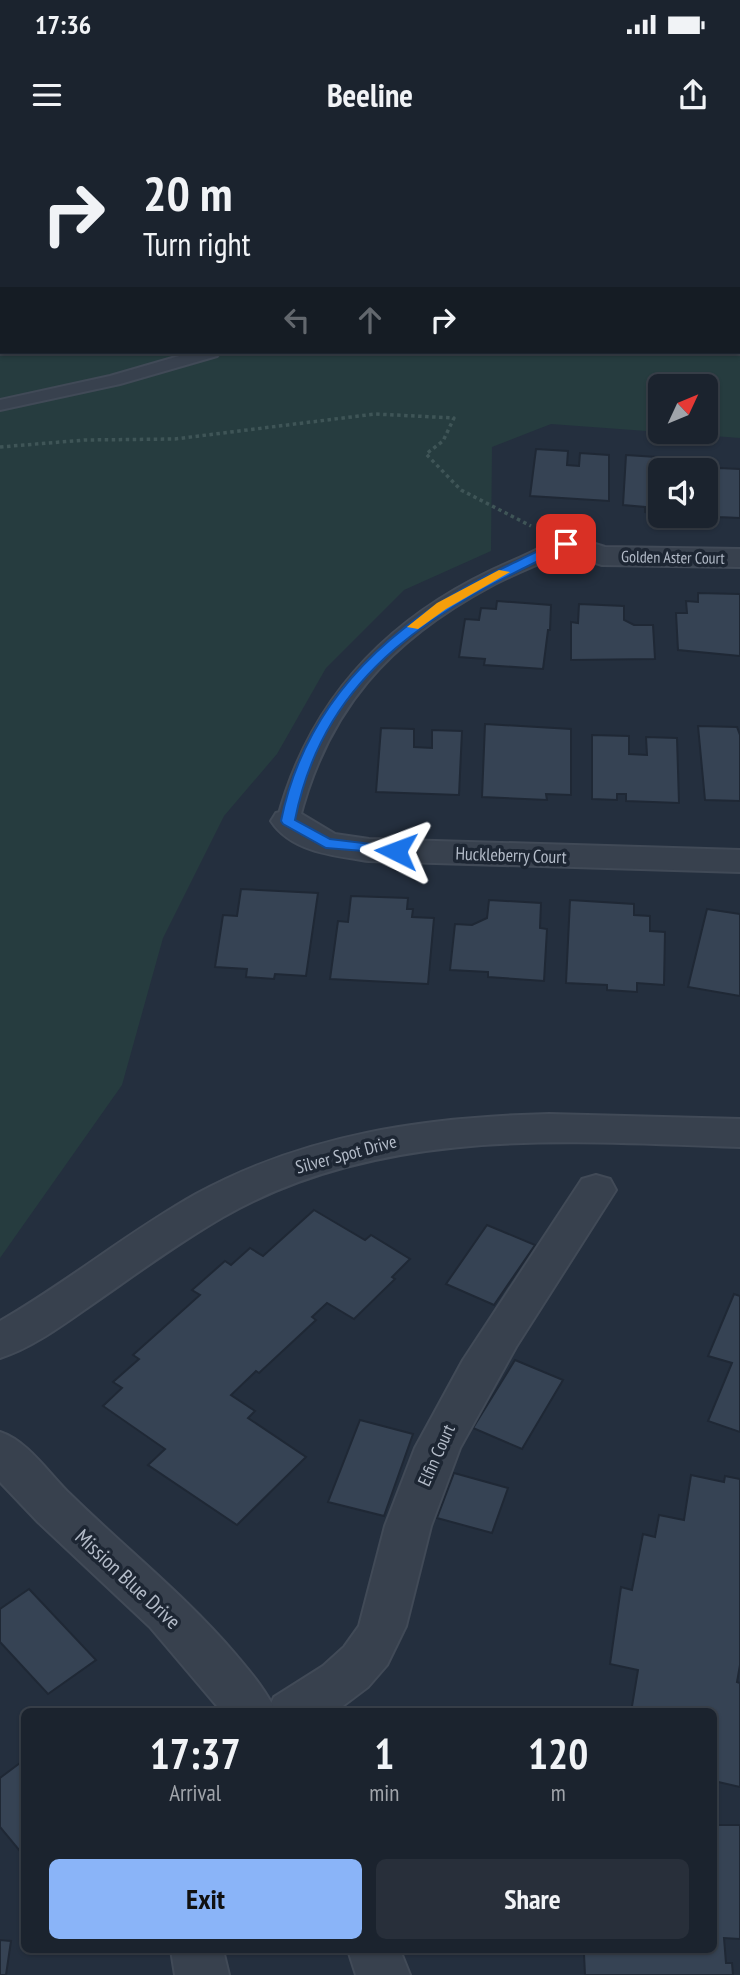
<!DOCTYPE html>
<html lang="en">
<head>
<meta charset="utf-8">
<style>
	:root { --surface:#1b232e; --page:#282f3a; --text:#f1f3f6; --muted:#a0a4aa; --line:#39404a; --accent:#8ab4f8 }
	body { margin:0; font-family:"PT Sans Narrow",sans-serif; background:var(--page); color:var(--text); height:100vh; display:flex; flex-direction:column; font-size:26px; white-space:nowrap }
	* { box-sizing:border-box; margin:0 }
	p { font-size:23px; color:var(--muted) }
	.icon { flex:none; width:38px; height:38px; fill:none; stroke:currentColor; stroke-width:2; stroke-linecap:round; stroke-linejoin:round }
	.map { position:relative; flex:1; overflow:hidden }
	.panel { position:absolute; left:21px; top:1568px; width:696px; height:245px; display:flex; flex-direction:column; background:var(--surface); border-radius:10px; box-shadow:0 2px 5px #0004,0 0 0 2px var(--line) }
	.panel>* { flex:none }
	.hud { position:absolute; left:0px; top:0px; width:740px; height:214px; box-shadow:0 2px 5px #0004,0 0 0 2px var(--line); background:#1b232e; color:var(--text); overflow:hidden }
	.needle { width:46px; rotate:46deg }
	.tools { position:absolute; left:648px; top:234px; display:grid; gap:14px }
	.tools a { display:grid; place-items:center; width:70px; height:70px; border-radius:10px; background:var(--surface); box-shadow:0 2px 5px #0004,0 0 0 2px var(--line); font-size:35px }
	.pin { position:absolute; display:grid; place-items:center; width:60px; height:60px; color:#fff; margin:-30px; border-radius:14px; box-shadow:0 4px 10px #0006 }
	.me { position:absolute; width:77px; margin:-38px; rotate:273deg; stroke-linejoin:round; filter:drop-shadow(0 0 5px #0008) }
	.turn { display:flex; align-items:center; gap:24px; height:147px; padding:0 28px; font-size:32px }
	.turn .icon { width:91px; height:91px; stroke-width:2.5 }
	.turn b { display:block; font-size:49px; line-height:60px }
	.lanes { display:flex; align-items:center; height:66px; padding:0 28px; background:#0003; justify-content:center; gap:35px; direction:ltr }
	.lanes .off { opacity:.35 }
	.eta { display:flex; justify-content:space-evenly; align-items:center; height:119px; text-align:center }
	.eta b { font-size:42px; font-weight:600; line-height:49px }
	.primary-button { display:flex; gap:14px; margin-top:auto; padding:14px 28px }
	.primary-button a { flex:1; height:80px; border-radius:10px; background:var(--accent); color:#111; font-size:28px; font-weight:600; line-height:80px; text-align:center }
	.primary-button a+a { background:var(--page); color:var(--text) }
	.status { display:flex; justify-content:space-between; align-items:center; height:49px; padding:0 35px; background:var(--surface); direction:ltr }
	.status svg { height:19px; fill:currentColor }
	header { display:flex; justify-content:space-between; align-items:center; height:91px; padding:0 28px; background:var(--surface); font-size:32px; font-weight:600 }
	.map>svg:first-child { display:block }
	.green { fill:#263c3f }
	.building { fill:#364354; stroke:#1f2835; stroke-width:2 }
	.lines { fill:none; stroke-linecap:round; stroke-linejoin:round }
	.service-casing { stroke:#414a57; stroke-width:4 }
	.minor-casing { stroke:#414a57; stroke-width:4 }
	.tertiary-casing { stroke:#414a57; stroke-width:4 }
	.path { stroke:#3f5557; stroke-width:3.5; stroke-dasharray:3.5 3.5; stroke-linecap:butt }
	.service { fill:#38414e; fill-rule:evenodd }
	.minor { fill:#38414e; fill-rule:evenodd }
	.tertiary { fill:#38414e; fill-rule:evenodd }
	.route { fill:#1a73e8; stroke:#114b97; stroke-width:2 }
	.slow { fill:#f59e0b }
	.labels { text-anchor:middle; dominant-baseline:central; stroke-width:7; stroke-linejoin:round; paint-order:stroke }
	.far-street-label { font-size:16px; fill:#b4bcc9; stroke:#1d2633 }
	.street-label { font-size:18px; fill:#b4bcc9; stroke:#1d2633 }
	.near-street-label { font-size:21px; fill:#b4bcc9; stroke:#1d2633 }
</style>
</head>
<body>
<div class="status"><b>17:36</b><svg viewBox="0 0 49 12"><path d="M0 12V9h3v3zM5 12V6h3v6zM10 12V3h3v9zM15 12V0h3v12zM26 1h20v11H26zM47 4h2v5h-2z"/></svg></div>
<header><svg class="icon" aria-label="menu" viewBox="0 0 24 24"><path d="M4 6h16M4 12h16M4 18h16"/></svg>Beeline<svg class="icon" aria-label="share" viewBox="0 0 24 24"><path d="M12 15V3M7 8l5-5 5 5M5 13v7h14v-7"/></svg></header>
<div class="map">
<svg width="740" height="1835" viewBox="0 0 740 1835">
	<rect width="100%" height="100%" fill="#242f3e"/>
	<!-- green -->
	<polygon class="green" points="534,0 740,0 740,298 661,292 705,292 705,247 660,247 660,292 551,284 492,307 491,411 404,450 326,528 277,614 224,676 163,798 122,945 0,1118 0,16 2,212 738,212 738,2 517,2"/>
	<!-- building -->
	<g class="building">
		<polygon points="536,309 568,311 567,325 579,326 580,313 609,315 609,361 530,356"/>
		<polygon points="626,315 703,320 703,331 660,331 660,373 645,372 645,367 623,365"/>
		<polygon points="719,328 740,329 740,378 718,377"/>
		<polygon points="698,453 740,454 740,516 678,510 676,473 687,473 686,461 698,462"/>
		<polygon points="497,461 551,465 550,490 548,490 543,529 484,525 485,519 459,517 465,479 479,480 481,468 496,469"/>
		<polygon points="579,464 624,466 624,480 634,485 653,485 655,519 571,520 571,482 578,483"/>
		<polygon points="485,584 571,589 571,655 546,654 547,660 482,657"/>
		<polygon points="698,586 737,587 740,595 740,661 705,660"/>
		<polygon points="381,588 414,589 414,607 432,608 432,590 462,591 459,655 376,652"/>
		<polygon points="592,595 629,596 629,614 647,615 646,597 677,598 679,663 626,661 626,654 617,654 617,660 592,659"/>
		<polygon points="241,749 318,753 306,836 275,834 274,839 246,837 247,829 215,827 223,775 237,776"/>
		<polygon points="351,756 408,758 407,769 413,769 412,777 434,778 428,844 330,839 338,781 348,782"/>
		<polygon points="489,760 541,763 540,788 547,789 544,841 488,837 488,832 450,830 455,784 472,785 487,778"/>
		<polygon points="570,760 634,764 634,775 650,776 650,791 665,792 664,845 637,843 637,852 607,850 607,845 566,843"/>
		<polygon points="707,769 740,774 740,856 688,847"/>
		<polygon points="314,1070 365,1100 371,1095 410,1119 392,1137 395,1139 354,1179 327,1163 312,1177 316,1180 259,1233 256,1231 231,1255 255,1271 248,1278 306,1317 237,1385 148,1325 165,1309 103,1266 122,1248 113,1242 139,1219 133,1215 200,1155 192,1150 225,1121 231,1125 250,1108 263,1116"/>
		<polygon points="487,1085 535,1105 494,1165 446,1144"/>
		<polygon points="734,1154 740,1156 740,1292 708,1281 732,1223 708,1216"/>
		<polygon points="515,1220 563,1240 522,1309 473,1288"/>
		<polygon points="360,1280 413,1294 384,1376 328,1362"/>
		<polygon points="454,1333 508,1348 492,1393 437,1378"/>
		<polygon points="691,1335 724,1342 725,1336 740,1339 740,1525 737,1542 740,1543 740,1647 714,1641 714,1572 631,1572 638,1530 610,1524 621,1447 632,1450 643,1394 655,1397 659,1375 684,1380"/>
		<polygon points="29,1449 96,1520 48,1554 0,1502 0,1469"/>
		<polygon points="24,1620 24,1716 0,1687 0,1638"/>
		<polygon points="714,1685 740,1685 740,1799 724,1798 726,1823 732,1823 733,1835 585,1835 584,1814 588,1814 588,1810 714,1810"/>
		<polygon points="0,1800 11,1801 6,1835 0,1835"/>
	</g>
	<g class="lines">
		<!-- service casing -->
		<g class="service-casing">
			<g id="service">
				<polygon points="740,40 740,50 738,51 738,41"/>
				<polygon points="193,212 220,212 217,216 120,244 0,270 0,260 110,236"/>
				<path d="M566 398 573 400 576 404 573 408C546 422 517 432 491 446 390 500 327 569 299 681L296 686H280L277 681C310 554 393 472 512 421 529 414 548 403 566 398Z"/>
			</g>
		</g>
		<!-- minor casing -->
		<g class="minor-casing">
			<g id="minor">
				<polygon points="566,395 605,407 740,409 740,427 602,425 555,410 551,404 555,398"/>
				<path d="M288 670 300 673 335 694 369 699 740 710V732L369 721C335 716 291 712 271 681L276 673Z"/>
				<polygon points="596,1035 610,1039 616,1050 516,1207 460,1308 431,1386 406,1486 387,1525 368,1547 335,1572 267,1572 274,1557 323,1526 344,1507 359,1486 385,1386 415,1308 463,1220 582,1039"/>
				<polygon points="171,1810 223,1810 229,1835 175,1835"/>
			</g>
		</g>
		<!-- tertiary casing -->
		<g class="tertiary-casing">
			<g id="tertiary">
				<path d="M549 974 740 979V1007C565 1001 381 986 223 1077 176 1104 132 1137 87 1168 60 1187 31 1208 0 1218V1181C68 1142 128 1092 196 1054 306 994 426 977 549 974Z"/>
				<path d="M0 1292C28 1301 49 1334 71 1355 126 1409 186 1456 236 1515 251 1533 266 1550 276 1572H222L150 1487 38 1382 0 1342Z"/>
				<polygon points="348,1810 400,1810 410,1835 356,1835"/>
			</g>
		</g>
		<!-- path -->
		<polyline class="path" points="0,307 85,300 175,299 375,274 454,278 443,301 426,314 461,350 531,386"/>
		<!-- service -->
		<use href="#service" class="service"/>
		<!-- minor -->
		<use href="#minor" class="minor"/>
		<!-- tertiary -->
		<use href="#tertiary" class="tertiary"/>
	</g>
	<!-- route -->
	<path class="route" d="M566 400 570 401V406C441 466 325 528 295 680L330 699 396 707 401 708V714L326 708 283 684 281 681C306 557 396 478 507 426 526 417 546 406 566 400Z"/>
	<!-- slow -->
	<polygon class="slow" points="499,430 510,432 446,469 418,489 407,487 437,463"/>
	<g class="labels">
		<!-- far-street labels -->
		<g class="far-street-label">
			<text transform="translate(673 417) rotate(1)">Golden Aster Court</text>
		</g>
		<!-- street labels -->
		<g class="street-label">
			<text transform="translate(511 715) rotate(2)">Huckleberry Court</text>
			<text transform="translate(346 1014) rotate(-15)">Silver Spot Drive</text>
			<text transform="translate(436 1315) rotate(-66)">Elfin Court</text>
		</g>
		<!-- near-street labels -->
		<g class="near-street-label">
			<text transform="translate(128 1439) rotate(43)">Mission Blue Drive</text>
		</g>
	</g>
</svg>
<div class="tools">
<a><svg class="needle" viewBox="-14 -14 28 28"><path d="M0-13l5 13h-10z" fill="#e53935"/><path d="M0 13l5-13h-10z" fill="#a0a4aa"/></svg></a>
<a><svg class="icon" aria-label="sound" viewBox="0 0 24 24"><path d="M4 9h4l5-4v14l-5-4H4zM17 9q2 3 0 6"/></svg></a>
</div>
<div class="pin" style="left:566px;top:404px;background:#d93025"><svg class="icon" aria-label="arrive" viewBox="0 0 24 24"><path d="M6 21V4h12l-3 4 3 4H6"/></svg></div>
<svg class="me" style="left:396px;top:711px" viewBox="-20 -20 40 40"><path d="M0-17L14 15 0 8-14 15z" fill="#1a73e8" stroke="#fff" stroke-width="4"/></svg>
<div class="hud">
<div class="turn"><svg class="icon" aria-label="right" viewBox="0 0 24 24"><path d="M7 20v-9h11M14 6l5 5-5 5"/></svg><div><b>20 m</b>Turn right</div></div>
<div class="lanes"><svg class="icon off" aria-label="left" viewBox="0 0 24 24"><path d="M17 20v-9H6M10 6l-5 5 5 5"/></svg><svg class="icon off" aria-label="ahead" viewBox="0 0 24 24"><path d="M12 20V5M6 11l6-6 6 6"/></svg><svg class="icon" aria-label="right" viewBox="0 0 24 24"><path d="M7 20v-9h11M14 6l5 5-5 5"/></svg></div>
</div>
<section class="panel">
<div class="eta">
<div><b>17:37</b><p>Arrival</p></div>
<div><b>1</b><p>min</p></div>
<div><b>120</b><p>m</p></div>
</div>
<div class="primary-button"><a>Exit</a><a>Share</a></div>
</section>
</div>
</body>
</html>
